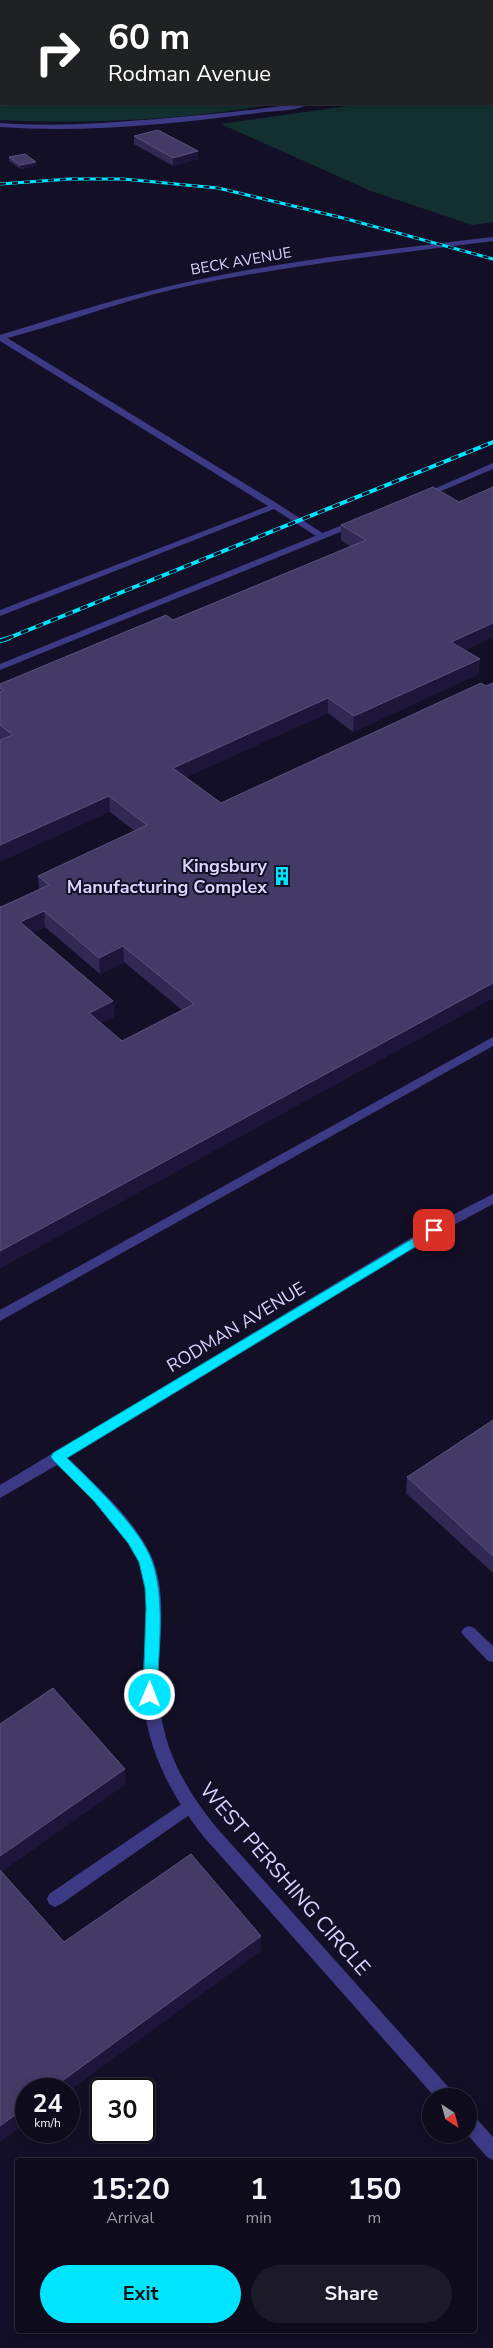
<!DOCTYPE html>
<html lang="en">
<head>
<meta charset="utf-8">
<style>
	:root { --surface:#0e0b1c; --page:#1c1929; --text:#f1f3f6; --muted:#9b9ba3; --line:#2e2b3b; --accent:#00e5ff }
	body { margin:0; font-family:"Nunito Sans",sans-serif; background:var(--page); color:var(--text); height:100vh; display:flex; flex-direction:column; font-size:19px; white-space:nowrap }
	* { box-sizing:border-box; margin:0 }
	p { font-size:16px; color:var(--muted) }
	.icon { flex:none; width:28px; height:28px; fill:none; stroke:currentColor; stroke-width:2; stroke-linecap:round; stroke-linejoin:round }
	.map { position:relative; flex:1; overflow:hidden }
	.sheet { position:absolute; left:15px; top:2158px; width:462px; height:175px; display:flex; flex-direction:column; background:var(--surface); border-radius:5px; box-shadow:0 2px 8px #0003,0 0 0 1px var(--line) }
	.sheet>* { flex:none }
	.top-card { position:absolute; left:0px; top:0px; width:494px; height:105px; box-shadow:0 2px 8px #0003,0 0 0 1px var(--line); background:#202124; color:#fff; overflow:hidden }
	.needle { width:32px; rotate:144deg }
	.buttons { position:absolute; left:422px; top:2088px; display:grid; gap:10px }
	.buttons a { display:grid; place-items:center; width:55px; height:55px; border-radius:50%; background:var(--surface); box-shadow:0 2px 8px #0003,0 0 0 1px var(--line); font-size:25px }
	.speed { position:absolute; left:15px; top:2078px; display:flex; gap:10px; font-size:25px; font-weight:700; text-align:center }
	.speed>* { display:grid; place-content:center; width:65px; height:65px; border-radius:50%; background:var(--surface); box-shadow:0 2px 8px #0003,0 0 0 1px var(--line); line-height:1 }
	.speed small { font-size:12px; font-weight:400 }
	.speed .limit { border:2px solid #111; border-radius:8px; background:#fff; color:#111 }
	.pin { position:absolute; display:grid; place-items:center; width:42px; height:42px; color:#fff; margin:-21px; border-radius:10px; box-shadow:0 2px 8px #0006 }
	.me { position:absolute; width:55px; margin:-28px; rotate:1deg; stroke-linejoin:round; filter:drop-shadow(0 0 4px #0008) }
	.turn { display:flex; align-items:center; gap:18px; height:105px; padding:0 25px; font-size:22px }
	.turn .icon { width:65px; height:65px; stroke-width:2.5 }
	.turn b { display:block; font-size:35px; line-height:42px }
	.eta { display:flex; justify-content:space-evenly; align-items:center; height:85px; text-align:center }
	.eta b { font-size:30px; font-weight:700; line-height:35px }
	.cta { display:flex; gap:10px; margin-top:auto; padding:10px 25px }
	.cta a { flex:1; height:58px; border-radius:30px; background:var(--accent); color:#111; font-size:20px; font-weight:700; line-height:58px; text-align:center }
	.cta a+a { background:var(--page); color:var(--text) }
	.map>svg:first-child { display:block }
	.green { fill:#12302f }
	.water { fill:#0c2248 }
	.lines { fill:none; stroke-linecap:round; stroke-linejoin:round }
	.lane { fill:#3d3a85; fill-rule:evenodd }
	.street { fill:#3d3a85; fill-rule:evenodd }
	.rail-far2-casing { stroke:#00e5ff; stroke-width:3 }
	.rail-far1-casing { stroke:#00e5ff; stroke-width:4 }
	.rail-casing { stroke:#00e5ff; stroke-width:5 }
	.rail-far2 { stroke:#130f26; stroke-width:2; stroke-dasharray:6; stroke-linecap:butt }
	.rail-far1 { stroke:#130f26; stroke-width:2.5; stroke-dasharray:8; stroke-linecap:butt }
	.rail { stroke:#130f26; stroke-width:3; stroke-dasharray:9; stroke-linecap:butt }
	.wall { fill:#312854; fill-rule:evenodd }
	.shaded-wall { fill:#1d163a }
	.building { fill:#433a66; stroke:#5a527e; fill-rule:evenodd }
	.route { fill:#00e5ff; stroke:#0095a6 }
	.labels { text-anchor:middle; dominant-baseline:central; stroke-width:4; stroke-linejoin:round; paint-order:stroke }
	.far-street-label { font-size:15px; fill:#d9d4ff; stroke:#130f26 }
	.poi-label { font-size:18px; font-weight:bold; fill:#d9d4ff; stroke:#130f26; text-anchor:end }
	.street-label { font-size:18px; fill:#d9d4ff; stroke:#130f26 }
	.near-street-label { font-size:21px; fill:#d9d4ff; stroke:#130f26 }
</style>
</head>
<body>
<div class="map">
<svg width="493" height="2348" viewBox="0 0 493 2348">
	<rect width="100%" height="100%" fill="#130f26"/>
	<!-- green -->
	<g class="green">
		<polygon points="189,0 493,0 493,82 492,1 185,1"/>
		<path d="M0 33 1 104H277C186 119 91 125 0 120Z"/>
		<polygon points="493,93 493,222 472,225 371,191 221,124 361,104 492,104"/>
	</g>
	<!-- water -->
	<polygon class="water" points="0,0 189,0 1,1 0,40"/>
	<g class="lines">
		<!-- lane -->
		<g class="lane">
			<polygon points="0,336 4,336 278,504 327,536 319,538 274,509 0,616 0,610 268,506 0,341"/>
			<polygon points="493,1037 493,1046 0,1321 0,1310"/>
			<polygon points="469,1626 474,1628 493,1646 493,1662 488,1661 464,1636 461,1632 464,1628"/>
			<polygon points="189,1799 195,1801 197,1806 195,1811 61,1904 55,1907 49,1904 47,1899 49,1894"/>
		</g>
		<!-- street -->
		<g class="street">
			<rect x="492" y="82" width="1" height="4"/>
			<path d="M295 104H309C299 111 271 111 257 113 173 124 85 133 0 127V123C53 127 105 123 157 119 203 115 249 111 295 104Z"/>
			<path d="M493 237V241C386 255 279 266 175 289 115 303 59 325 0 340V335C65 315 130 294 197 280 295 259 394 249 493 237Z"/>
			<polygon points="493,463 493,469 425,498 418,496"/>
			<polygon points="357,519 360,520 360,524 0,670 0,664"/>
			<path d="M493 1194V1204L439 1233 68 1458C98 1488 138 1521 154 1563 165 1593 161 1629 159 1660 154 1728 174 1775 216 1827L451 2090 454 2096H434L204 1837C165 1788 139 1733 143 1670 145 1636 152 1597 140 1564 127 1530 82 1490 57 1465L0 1498V1485L429 1227Z"/>
			<polygon points="469,2114 475,2117 493,2137 493,2160 487,2157 467,2134 469,2134"/>
		</g>
		<!-- rail-far2 casing -->
		<g class="rail-far2-casing">
			<polyline id="rail-far2" points="0,184 70,179 123,179 218,188 343,218 493,259"/>
		</g>
		<!-- rail-far1 casing -->
		<g class="rail-far1-casing">
			<polyline id="rail-far1" points="6,639 493,442"/>
		</g>
		<!-- rail casing -->
		<g class="rail-casing">
			<polyline id="rail" points="0,641 9,638"/>
		</g>
		<!-- rail-far2 -->
		<use href="#rail-far2" class="rail-far2"/>
		<!-- rail-far1 -->
		<use href="#rail-far1" class="rail-far1"/>
		<!-- rail -->
		<use href="#rail" class="rail"/>
	</g>
	<!-- wall -->
	<g class="wall">
		<polygon points="134,136 198,151 198,159 173,166 134,144"/>
		<polygon points="9,157 36,166 21,169 9,161"/>
		<path d="M493 487V637L465 650 480 659 478 674 353 732 328 713 186 777 221 803 493 683V998L0 1268 1 907 39 889 38 876 135 831 110 812 0 739V684L173 620 351 547 341 540V525L459 502ZM45 927 100 974 124 962 182 1010 122 1041 101 1023 114 1017 113 1001 32 933Z"/>
		<polygon points="493,1420 493,1573 406,1493 407,1477"/>
	</g>
	<!-- shaded-wall -->
	<g class="shaded-wall">
		<polygon points="198,151 198,159 173,166 173,158"/>
		<polygon points="36,162 36,166 21,169 20,165"/>
		<polygon points="493,623 493,637 450,657 451,642"/>
		<polygon points="480,659 478,674 353,732 354,716"/>
		<polygon points="328,698 328,713 173,783 173,768"/>
		<polygon points="109,796 110,812 0,862 0,845"/>
		<polygon points="44,911 45,927 21,938 20,922"/>
		<polygon points="123,946 124,962 100,974 99,958"/>
		<polygon points="493,983 493,998 0,1268 0,1251"/>
		<polygon points="113,1001 114,1017 90,1029 89,1013"/>
		<polygon points="125,1769 126,1784 0,1873 0,1856"/>
		<polygon points="261,1936 261,1951 69,2091 69,2089 51,2089"/>
		<polygon points="26,2107 26,2123 0,2142 0,2126"/>
	</g>
	<!-- building -->
	<g class="building">
		<polygon points="158,130 198,151 173,158 134,136"/>
		<polygon points="25,154 36,162 20,165 9,157"/>
		<path d="M433 487 459 502 493 487V623L451 642 480 659 354 716 328 698 173 768 221 803 481 683 486 686 493 683V983L0 1251V906L1 907 49 885 38 876 147 825 109 796 0 845V740L13 735 0 725V692L4 690 0 688V684L166 615 173 620 366 540 341 525ZM44 911 99 958 123 946 194 1004 122 1041 89 1013 113 1001 20 922Z"/>
		<polygon points="493,1420 493,1556 407,1477"/>
		<polygon points="53,1688 125,1769 0,1856 0,1724"/>
		<polygon points="191,1854 261,1936 51,2089 26,2089 26,2107 0,2126 0,1870 64,1942"/>
	</g>
	<!-- route -->
	<path class="route" d="M434 1226 440 1230 438 1233 67 1458C92 1482 141 1529 152 1561 166 1600 158 1654 157 1695L155 1699 150 1701 145 1699 143 1695 146 1608 145 1588 139 1562 128 1543 94 1501 53 1460 51 1457 53 1453Z"/>
	<!-- icons -->
	<defs>
		<g id="building-bare" transform="scale(1.5)"><path d="M-4-6H4V6H1V3H-1V6H-4ZM-2.5-4.3h1.7v1.8h-1.7ZM.8-4.3h1.7v1.8H.8ZM-2.5-1h1.7V.8h-1.7ZM.8-1h1.7V.8H.8Z" fill="#00e5ff" stroke="#130f26" stroke-width="2.5" paint-order="stroke"/></g>
	</defs>
	<g fill-rule="evenodd">
		<use href="#building-bare" x="282" y="876"/>
	</g>
	<g class="labels">
		<!-- far-street labels -->
		<g class="far-street-label">
			<text transform="translate(241 261) rotate(-10)">BECK AVENUE</text>
		</g>
		<!-- poi labels -->
		<g class="poi-label">
			<text x="267" y="866">Kingsbury<tspan x="267" dy="21">Manufacturing Complex</tspan></text>
		</g>
		<!-- street labels -->
		<g class="street-label">
			<text transform="translate(236 1327) rotate(-31)">RODMAN AVENUE</text>
		</g>
		<!-- near-street labels -->
		<g class="near-street-label">
			<text transform="translate(285 1879) rotate(49)">WEST PERSHING CIRCLE</text>
		</g>
	</g>
</svg>
<div class="buttons">
<a><svg class="needle" viewBox="-14 -14 28 28"><path d="M0-13l5 13h-10z" fill="#e53935"/><path d="M0 13l5-13h-10z" fill="#9b9ba3"/></svg></a>
</div>
<div class="speed"><div>24<small>km/h</small></div><div class="limit">30</div></div>
<div class="pin" style="left:434px;top:1230px;background:#d93025"><svg class="icon" aria-label="arrive" viewBox="0 0 24 24"><path d="M6 21V4h12l-3 4 3 4H6"/></svg></div>
<svg class="me" style="left:150px;top:1695px" viewBox="-20 -20 40 40"><circle r="17" fill="#00e5ff" stroke="#fff" stroke-width="3"/><path d="M0-11L8 9 0 5-8 9z" fill="#fff"/></svg>
<div class="top-card">
<div class="turn"><svg class="icon" aria-label="right" viewBox="0 0 24 24"><path d="M7 20v-9h11M14 6l5 5-5 5"/></svg><div><b>60 m</b>Rodman Avenue</div></div>
</div>
<section class="sheet">
<div class="eta">
<div><b>15:20</b><p>Arrival</p></div>
<div><b>1</b><p>min</p></div>
<div><b>150</b><p>m</p></div>
</div>
<div class="cta"><a>Exit</a><a>Share</a></div>
</section>
</div>
</body>
</html>
